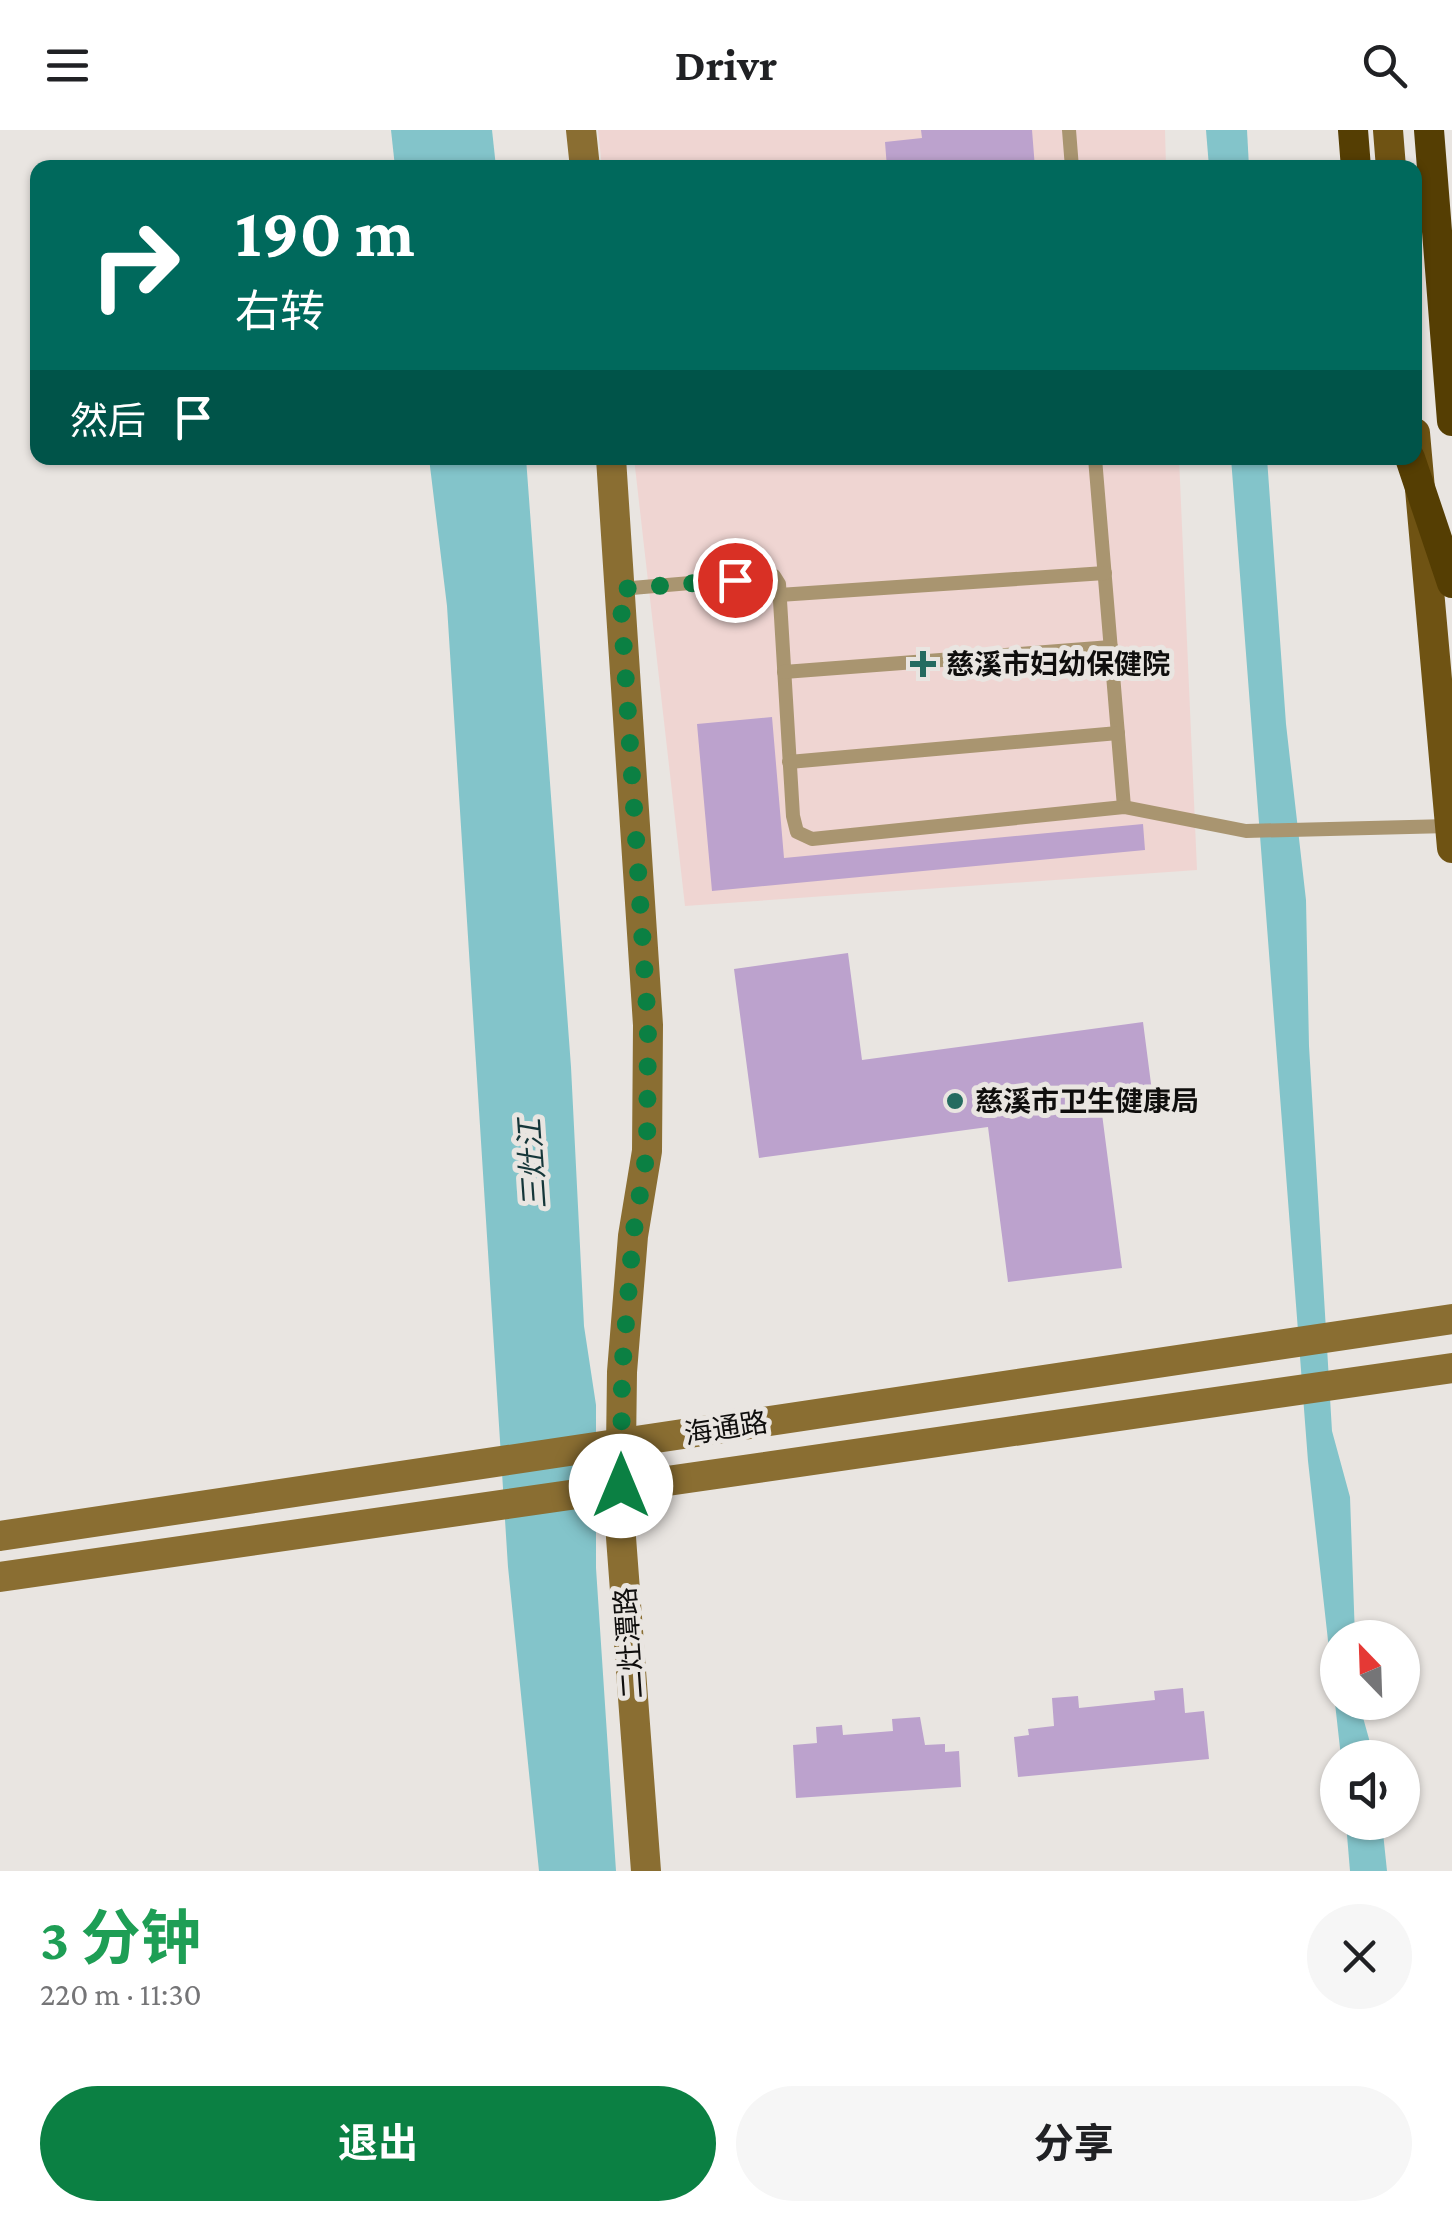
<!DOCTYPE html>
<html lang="zh">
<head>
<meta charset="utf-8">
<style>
	:root { --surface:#fff; --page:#f6f6f6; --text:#202124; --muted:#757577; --accent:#0b8043 }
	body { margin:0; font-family:"Crimson Pro","Noto Sans SC",serif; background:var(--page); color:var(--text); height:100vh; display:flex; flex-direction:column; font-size:38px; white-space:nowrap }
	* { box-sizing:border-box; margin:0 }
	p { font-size:32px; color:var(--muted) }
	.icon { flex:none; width:55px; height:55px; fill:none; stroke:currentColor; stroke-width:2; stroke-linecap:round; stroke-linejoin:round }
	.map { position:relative; height:1741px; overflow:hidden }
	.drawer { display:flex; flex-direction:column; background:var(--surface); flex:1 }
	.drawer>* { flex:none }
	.hud { position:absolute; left:30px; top:30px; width:1392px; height:305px; border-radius:20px; box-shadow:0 2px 8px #0004; background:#00695c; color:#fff; overflow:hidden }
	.needle { width:65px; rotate:337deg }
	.fabs { position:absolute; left:1320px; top:1490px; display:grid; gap:20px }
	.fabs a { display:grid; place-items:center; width:100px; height:100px; border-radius:50%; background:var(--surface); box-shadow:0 2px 8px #0004; font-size:50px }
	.pin { position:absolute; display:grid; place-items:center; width:85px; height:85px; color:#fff; margin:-42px; border:5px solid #fff; border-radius:50%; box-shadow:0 2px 10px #0007 }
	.me { position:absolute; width:110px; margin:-55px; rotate:0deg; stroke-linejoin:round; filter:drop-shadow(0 0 8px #0008) }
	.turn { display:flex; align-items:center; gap:35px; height:210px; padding:0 40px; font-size:45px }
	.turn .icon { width:130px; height:130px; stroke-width:2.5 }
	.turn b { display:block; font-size:70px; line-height:85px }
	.then { display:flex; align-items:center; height:95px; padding:0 40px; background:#0003; gap:20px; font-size:38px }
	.round { display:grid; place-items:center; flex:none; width:105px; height:105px; border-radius:52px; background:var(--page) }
	.overview { display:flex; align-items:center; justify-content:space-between; height:170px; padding:0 40px }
	h1 { font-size:60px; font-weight:700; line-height:75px; color:#1e9e55 }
	.primary-button { display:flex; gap:20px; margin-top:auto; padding:20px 40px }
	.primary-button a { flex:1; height:115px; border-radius:60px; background:var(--accent); color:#fff; font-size:40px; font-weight:700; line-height:115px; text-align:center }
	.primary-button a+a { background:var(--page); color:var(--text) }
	header { display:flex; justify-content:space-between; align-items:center; height:130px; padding:0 40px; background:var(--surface); font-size:45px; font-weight:700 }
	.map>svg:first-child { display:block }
	.medical { fill:#efd5d2 }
	.water { fill:#83c4ca }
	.building { fill:#bca2cd }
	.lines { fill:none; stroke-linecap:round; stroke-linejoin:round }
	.lane { stroke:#a99570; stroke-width:14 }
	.secondary { stroke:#8a6e32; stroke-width:30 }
	.primary { stroke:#6f5313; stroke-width:30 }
	.highway { stroke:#553e03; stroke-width:30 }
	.highway-bridge { stroke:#553e03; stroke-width:30 }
	.route { stroke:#0b8043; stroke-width:18; stroke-dasharray:0 32.4 }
	.poi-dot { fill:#246b60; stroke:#e9e5e1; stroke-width:4 }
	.labels { text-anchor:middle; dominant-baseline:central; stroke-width:10; stroke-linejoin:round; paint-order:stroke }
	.poi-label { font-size:28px; font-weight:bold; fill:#0f0e0d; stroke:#e9e5e1; text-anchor:start }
	.street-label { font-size:28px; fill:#0f0e0d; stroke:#e9e5e1 }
	.water-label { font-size:30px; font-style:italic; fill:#153639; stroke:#e9e5e1 }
</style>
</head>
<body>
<header><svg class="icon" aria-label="menu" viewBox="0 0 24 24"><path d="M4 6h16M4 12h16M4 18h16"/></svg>Drivr<svg class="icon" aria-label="search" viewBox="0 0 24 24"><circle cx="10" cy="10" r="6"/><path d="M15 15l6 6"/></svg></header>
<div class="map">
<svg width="1452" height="1741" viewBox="0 0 1452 1741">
	<rect width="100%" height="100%" fill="#e9e5e1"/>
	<!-- medical -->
	<g class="medical">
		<polygon points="598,0 1165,0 1166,37 602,37"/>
		<polygon points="634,328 1179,328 1197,740 685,776"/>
	</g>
	<!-- water -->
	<g class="water">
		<polygon points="391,0 492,0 496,37 395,37"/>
		<polygon points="1206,0 1247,0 1249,37 1209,37"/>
		<polygon points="429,328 526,328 571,937 584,1196 596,1275 596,1438 616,1741 539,1741 508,1437 447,476"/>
		<polygon points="1231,328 1267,328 1286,594 1306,770 1309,916 1332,1301 1350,1367 1355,1507 1338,1508 1338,1572 1359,1573 1374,1627 1341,1627 1308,1331"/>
		<polygon points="1346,1693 1382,1693 1387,1741 1350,1741"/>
	</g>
	<!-- building -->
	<g class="building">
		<polygon points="921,0 1032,0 1035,38 887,38 885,12 922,8"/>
		<polygon points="772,587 784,728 1143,694 1145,720 712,761 697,594"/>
		<polygon points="848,823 862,930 1143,892 1154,977 1102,984 1122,1138 1008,1152 988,997 759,1028 734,839"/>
		<polygon points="1183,1558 1185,1583 1204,1581 1209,1629 1018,1647 1014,1607 1029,1605 1028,1599 1054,1596 1052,1568 1078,1566 1079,1578 1155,1570 1154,1561"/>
		<polygon points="920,1587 925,1615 945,1614 945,1622 959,1621 961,1657 796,1668 793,1615 817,1613 816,1597 842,1595 843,1605 893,1601 892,1589"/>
	</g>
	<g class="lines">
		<!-- lane -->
		<g class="lane">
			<polyline points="1069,0 1072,38"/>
			<polyline points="1095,328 1124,677"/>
			<polyline points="620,459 774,446 779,454 793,686 797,702 812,709 1124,677 1246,701 1449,696"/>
			<polyline points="779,465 1105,443"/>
			<polyline points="784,542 1111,517"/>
			<polyline points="789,632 1118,603"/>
		</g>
		<!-- secondary -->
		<g class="secondary">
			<polyline points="581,0 585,38"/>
			<polyline points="611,328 648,895 647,1021 633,1106 622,1242 620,1394 646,1741"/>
			<polyline points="0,1406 1452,1189"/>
			<polyline points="0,1447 1452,1238"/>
		</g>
		<!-- primary -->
		<g class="primary">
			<polyline points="1388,0 1391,38"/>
			<polyline points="1415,303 1452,718"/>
		</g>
		<!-- highway -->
		<g class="highway">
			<polyline points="1353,0 1356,38"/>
			<polyline points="1429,0 1452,291"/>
		</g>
		<!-- highway-bridge -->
		<polyline class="highway-bridge" points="1410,328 1452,453"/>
	</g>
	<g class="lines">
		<!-- route -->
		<polyline class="route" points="621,1356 622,1242 633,1106 647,1022 648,895 620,459 735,450"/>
	</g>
	<!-- markers -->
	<g class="poi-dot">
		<path d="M918 519h10v10h10v10h-10v10h-10v-10h-10v-10h10z"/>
		<circle cx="955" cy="971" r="10"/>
	</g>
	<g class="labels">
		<!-- poi labels -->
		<g class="poi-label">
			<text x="946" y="534">慈溪市妇幼保健院</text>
			<text x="975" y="971">慈溪市卫生健康局</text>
		</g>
		<!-- street labels -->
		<g class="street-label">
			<text transform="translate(726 1298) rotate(-9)">海通路</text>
			<text transform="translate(629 1513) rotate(-94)">二灶潭路</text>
		</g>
		<!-- water labels -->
		<g class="water-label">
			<text transform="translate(532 1034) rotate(-94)">三灶江</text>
		</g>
	</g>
</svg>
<div class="fabs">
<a><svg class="needle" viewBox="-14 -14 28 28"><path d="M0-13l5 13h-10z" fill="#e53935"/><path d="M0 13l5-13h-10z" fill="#757577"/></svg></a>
<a><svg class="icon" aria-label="sound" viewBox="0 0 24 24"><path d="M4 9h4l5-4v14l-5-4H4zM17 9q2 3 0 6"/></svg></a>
</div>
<div class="pin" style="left:735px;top:450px;background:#d93025"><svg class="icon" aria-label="arrive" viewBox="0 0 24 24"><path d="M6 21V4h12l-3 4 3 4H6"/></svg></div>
<svg class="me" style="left:621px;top:1356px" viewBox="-20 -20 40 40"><circle r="19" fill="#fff"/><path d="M0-13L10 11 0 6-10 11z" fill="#0b8043"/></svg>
<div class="hud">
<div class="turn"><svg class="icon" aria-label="right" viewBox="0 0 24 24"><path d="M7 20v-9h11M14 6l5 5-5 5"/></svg><div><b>190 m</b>右转</div></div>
<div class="then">然后<svg class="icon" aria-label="arrive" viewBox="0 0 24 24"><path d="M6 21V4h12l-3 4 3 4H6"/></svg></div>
</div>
</div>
<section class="drawer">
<div class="overview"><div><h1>3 分钟</h1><p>220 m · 11:30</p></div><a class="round"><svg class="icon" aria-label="close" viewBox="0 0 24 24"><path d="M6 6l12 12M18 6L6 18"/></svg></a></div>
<div class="primary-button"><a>退出</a><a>分享</a></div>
</section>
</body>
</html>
